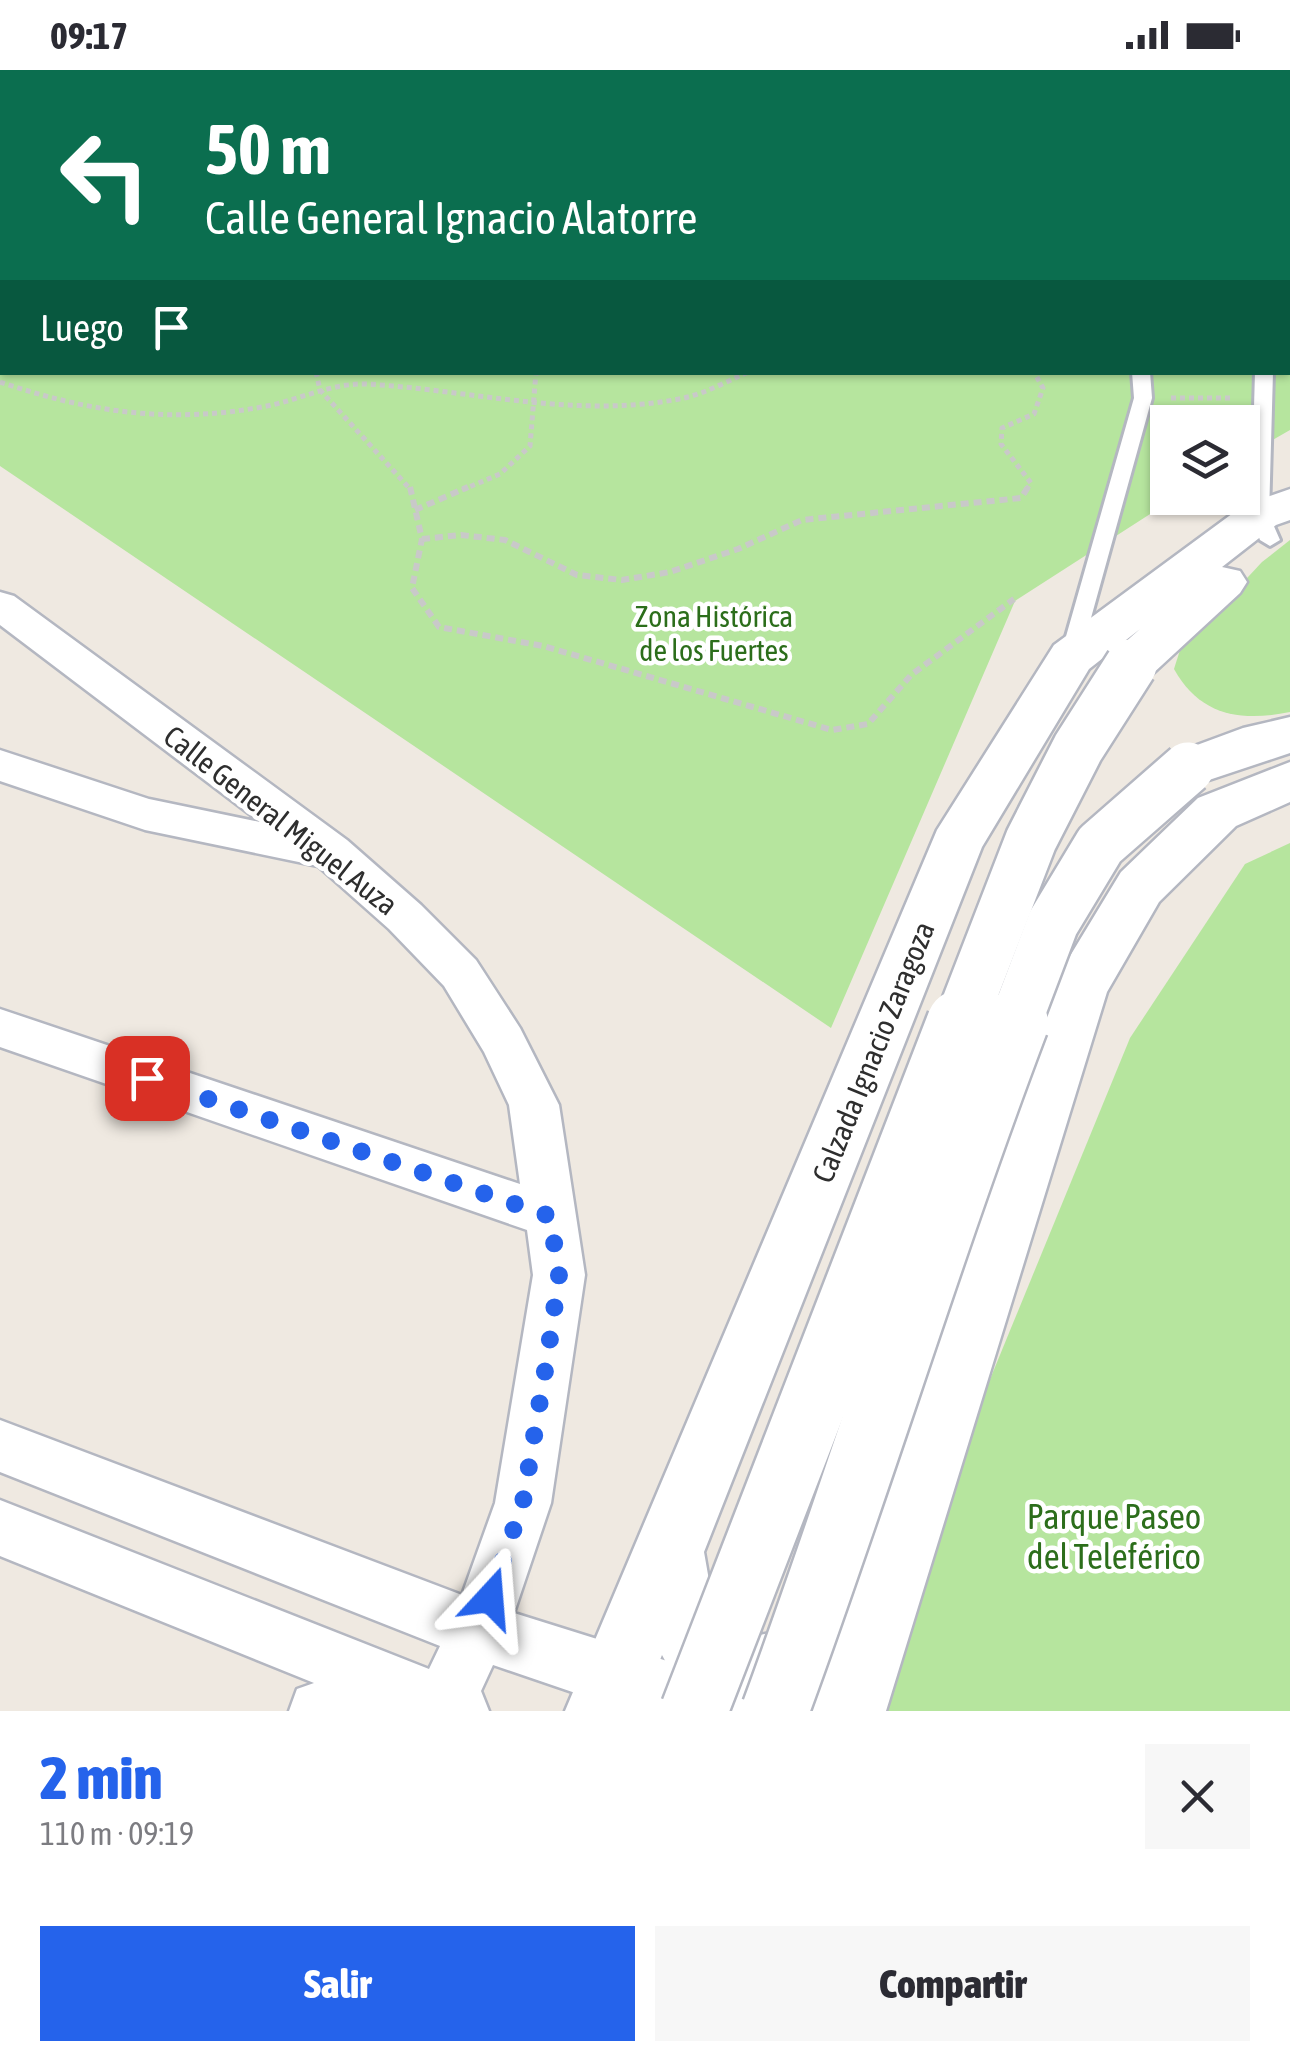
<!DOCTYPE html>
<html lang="es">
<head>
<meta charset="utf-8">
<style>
	:root { --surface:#fff; --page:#f7f7f7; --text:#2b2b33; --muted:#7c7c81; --accent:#2563eb }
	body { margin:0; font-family:"Asap Condensed",sans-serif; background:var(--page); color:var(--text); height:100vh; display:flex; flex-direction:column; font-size:38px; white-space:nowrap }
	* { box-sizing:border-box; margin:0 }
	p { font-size:32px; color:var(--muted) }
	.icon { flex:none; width:55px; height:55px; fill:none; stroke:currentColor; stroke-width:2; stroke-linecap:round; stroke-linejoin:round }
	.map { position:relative; height:1641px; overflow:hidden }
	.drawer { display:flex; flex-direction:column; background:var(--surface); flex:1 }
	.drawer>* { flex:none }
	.guide { position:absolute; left:0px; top:0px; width:1290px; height:305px; box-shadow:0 2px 8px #0004; background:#0b6e4f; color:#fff; overflow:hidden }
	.tools { position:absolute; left:1150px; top:335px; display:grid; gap:20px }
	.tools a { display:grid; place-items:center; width:110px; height:110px; border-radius:0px; background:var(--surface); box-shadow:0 2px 8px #0004; font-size:50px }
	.pin { position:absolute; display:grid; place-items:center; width:85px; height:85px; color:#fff; margin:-42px; border-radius:20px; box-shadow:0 5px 15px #0006 }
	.me { position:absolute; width:110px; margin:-55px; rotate:19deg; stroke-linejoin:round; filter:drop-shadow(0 0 8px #0008) }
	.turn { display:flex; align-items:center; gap:35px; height:210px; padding:0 40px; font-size:45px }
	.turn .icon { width:130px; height:130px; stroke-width:2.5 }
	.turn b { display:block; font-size:70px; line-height:85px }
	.then { display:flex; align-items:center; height:95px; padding:0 40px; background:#0003; gap:20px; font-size:38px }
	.round { display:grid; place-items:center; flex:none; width:105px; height:105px; border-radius:0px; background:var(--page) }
	.summary { display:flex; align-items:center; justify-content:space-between; height:170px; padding:0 40px }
	h1 { font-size:60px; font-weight:800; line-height:75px; color:var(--accent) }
	.cta { display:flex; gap:20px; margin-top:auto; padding:20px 40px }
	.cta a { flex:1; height:115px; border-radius:0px; background:var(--accent); color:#fff; font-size:40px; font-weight:800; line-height:115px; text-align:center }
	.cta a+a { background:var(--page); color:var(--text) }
	.status { display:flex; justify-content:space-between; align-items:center; height:70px; padding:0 50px; background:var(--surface); direction:ltr }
	.status svg { height:28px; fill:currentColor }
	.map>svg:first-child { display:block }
	.green { fill:#b6e59e; fill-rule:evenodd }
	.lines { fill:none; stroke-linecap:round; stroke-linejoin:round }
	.service-casing { stroke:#b4b7c1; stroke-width:6 }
	.minor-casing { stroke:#b4b7c1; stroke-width:5 }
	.secondary-casing { stroke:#b4b7c1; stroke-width:5 }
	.path-far1 { stroke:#c9c9c9; stroke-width:5; stroke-dasharray:5 4; stroke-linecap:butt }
	.path { stroke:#c9c9c9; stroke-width:6; stroke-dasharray:8 5; stroke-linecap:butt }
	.service { fill:#fff; fill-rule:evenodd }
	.minor { fill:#fff; fill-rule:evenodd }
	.secondary { fill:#fff; fill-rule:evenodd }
	.secondary-bridge-far1-casing { stroke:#b4b7c1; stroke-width:56; stroke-linecap:butt }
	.secondary-bridge-casing { stroke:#b4b7c1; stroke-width:71; stroke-linecap:butt }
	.secondary-bridge-far1 { stroke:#fff; stroke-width:51 }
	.secondary-bridge { stroke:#fff; stroke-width:66 }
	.shaded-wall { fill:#8e8b86 }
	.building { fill:#cbc7bf; stroke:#8e8b86; stroke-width:2.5 }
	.route { stroke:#2563eb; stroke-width:18; stroke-dasharray:0 32.4 }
	.labels { text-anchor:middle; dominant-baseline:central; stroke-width:9; stroke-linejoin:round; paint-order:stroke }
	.park-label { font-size:30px; fill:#2c6e1b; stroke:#fff }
	.street-label { font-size:30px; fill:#2e2e2e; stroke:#fff }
	.near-park-label { font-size:35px; fill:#2c6e1b; stroke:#fff }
</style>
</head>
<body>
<div class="status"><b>09:17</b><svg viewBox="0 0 49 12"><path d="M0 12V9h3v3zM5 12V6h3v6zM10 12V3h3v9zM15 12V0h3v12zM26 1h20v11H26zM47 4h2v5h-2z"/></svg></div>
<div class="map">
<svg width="1290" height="1641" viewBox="0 0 1290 1641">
	<rect width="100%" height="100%" fill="#efe9e1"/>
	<!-- green -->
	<g class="green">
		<path d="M0 0H1290V360L1243 387 1242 352H1168V428H1175L1015 531 831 958 0 396ZM2 2H1288V302H2Z"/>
		<path d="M1290 470V642C1241 652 1200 646 1174 599L1180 580 1262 492Z"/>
		<polygon points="1290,773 1290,1641 854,1641 1130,968 1245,794"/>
	</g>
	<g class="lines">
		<!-- service casing -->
		<g class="service-casing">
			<g id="service">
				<polygon points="437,0 462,0 463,2 438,2"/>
				<polygon points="603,0 621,0 622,2 604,2"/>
				<polygon points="1290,48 1290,63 1288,64 1288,49"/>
				<polygon points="2,116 2,127 0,128 0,117"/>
				<polygon points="1288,143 1290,144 1290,154 1288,153"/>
				<polygon points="2,172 2,183 0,184 0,173"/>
				<rect x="0" y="243" width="2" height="10"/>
				<polygon points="1132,302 1150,302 1152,328 1081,584 1071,591 1061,584 1134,328"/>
				<polygon points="1255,302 1273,302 1269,445 1280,470 1270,476 1260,470 1251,445"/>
			</g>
		</g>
		<!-- minor casing -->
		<g class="minor-casing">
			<polygon id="minor" points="0,522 14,526 347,770 421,835 476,890 520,958 559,1035 585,1205 551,1433 514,1543 731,1611 753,1619 761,1641 628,1641 493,1595 481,1621 489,1641 289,1641 297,1619 314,1613 0,1486 0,1430 429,1599 440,1576 0,1402 0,1350 462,1525 495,1433 533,1205 527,1160 0,977 0,939 520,1114 509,1035 484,982 444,916 389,859 318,796 145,760 0,711 0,680 149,729 260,752 0,555"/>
		</g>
		<!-- secondary casing -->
		<g class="secondary-casing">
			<g id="secondary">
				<path d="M1290 419V450L1276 455 1222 497 1240 501 1247 512 1240 523 1149 607 1131 612 1113 607 1106 595 1113 583 1140 559 1089 599 982 777 704 1482 713 1533 739 1565C771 1568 794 1555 822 1543L841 1551 1050 919 1121 802 1198 728 1290 692V732L1236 756 1159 832 1107 922 886 1641H812L818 1621C800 1630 779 1639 759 1640 722 1641 678 1618 662 1585L639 1641H565L937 760 1054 575 1244 435Z"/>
				<polygon points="1290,647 1290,683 1188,717 1170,711 1162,698 1170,685 1243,658"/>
			</g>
		</g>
		<!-- path-far1 -->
		<g class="path-far1">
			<polyline points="954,0 964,2"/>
			<polyline points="316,302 320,320 411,420"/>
			<path d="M0 312C89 342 168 354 262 337 297 331 330 313 366 314 473 320 577 350 684 328 706 323 728 311 748 302"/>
			<polyline points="1171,328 1234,328"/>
			<polyline points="462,420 500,404 530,376 536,302"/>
			<polyline points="1026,420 1031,413 1001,374 1002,358 1034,344 1043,318 1034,302"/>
		</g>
		<!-- path -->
		<g class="path">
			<polyline points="410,417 422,469 412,518 439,557 543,576 832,660 868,654 911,605 1014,529"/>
			<polyline points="415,440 468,417"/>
			<polyline points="422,469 461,465 505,470 577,505 622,510 670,502 738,479 802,450 1021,428 1028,417"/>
		</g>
		<!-- service -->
		<use href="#service" class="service"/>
		<!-- minor -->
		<use href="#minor" class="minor"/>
		<!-- secondary -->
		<use href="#secondary" class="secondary"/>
		<!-- secondary-bridge-far1 casing -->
		<g class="secondary-bridge-far1-casing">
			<g id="secondary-bridge-far1">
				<polyline points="959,956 1031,770 1078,678 1131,595"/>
				<polyline points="1014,956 1053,853 1100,775 1188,698"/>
			</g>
		</g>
		<!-- secondary-bridge casing -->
		<g class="secondary-bridge-casing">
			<g id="secondary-bridge">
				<polyline points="694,1641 960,953"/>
				<path d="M775 1641C859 1413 929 1180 1015 953"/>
			</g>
		</g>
		<!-- secondary-bridge-far1 -->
		<use href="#secondary-bridge-far1" class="secondary-bridge-far1"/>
		<!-- secondary-bridge -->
		<use href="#secondary-bridge" class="secondary-bridge"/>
	</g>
	<!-- shaded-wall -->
	<g class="shaded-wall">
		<polygon points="25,0 50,0 51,2 22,2"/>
		<polygon points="2,9 2,45 0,45 0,10"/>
	</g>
	<!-- building -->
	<polygon class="building" points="0,0 25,0 22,2 2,2 2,9 0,10"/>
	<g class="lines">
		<!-- route -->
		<polyline class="route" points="147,1008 550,1146 559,1205 548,1283 523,1432 490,1528"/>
	</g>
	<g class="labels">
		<!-- park labels -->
		<g class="park-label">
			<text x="714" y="546">Zona Histórica<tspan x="714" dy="34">de los Fuertes</tspan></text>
		</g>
		<!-- street labels -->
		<g class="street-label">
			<text transform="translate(281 750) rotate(38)">Calle General Miguel Auza</text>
			<text transform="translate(873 982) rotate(-68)">Calzada Ignacio Zaragoza</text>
		</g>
		<!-- near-park labels -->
		<g class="near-park-label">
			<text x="1114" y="1446">Parque Paseo<tspan x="1114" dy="40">del Teleférico</tspan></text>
		</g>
	</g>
</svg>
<div class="tools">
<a><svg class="icon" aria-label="layers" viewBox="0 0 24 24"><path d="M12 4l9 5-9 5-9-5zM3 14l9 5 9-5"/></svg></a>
</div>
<div class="pin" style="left:147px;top:1008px;background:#d93025"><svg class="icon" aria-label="arrive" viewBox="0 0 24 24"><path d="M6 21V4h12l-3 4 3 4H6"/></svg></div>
<svg class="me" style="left:490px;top:1528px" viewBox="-20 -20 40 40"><path d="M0-17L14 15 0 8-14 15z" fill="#2563eb" stroke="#fff" stroke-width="4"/></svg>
<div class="guide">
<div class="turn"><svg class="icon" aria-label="left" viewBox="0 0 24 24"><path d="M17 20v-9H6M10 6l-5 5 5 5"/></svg><div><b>50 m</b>Calle General Ignacio Alatorre</div></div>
<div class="then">Luego<svg class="icon" aria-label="arrive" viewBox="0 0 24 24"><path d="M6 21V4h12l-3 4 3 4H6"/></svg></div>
</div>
</div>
<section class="drawer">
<div class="summary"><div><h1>2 min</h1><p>110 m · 09:19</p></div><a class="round"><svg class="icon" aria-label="close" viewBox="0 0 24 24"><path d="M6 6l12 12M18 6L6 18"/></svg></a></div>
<div class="cta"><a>Salir</a><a>Compartir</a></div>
</section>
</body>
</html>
